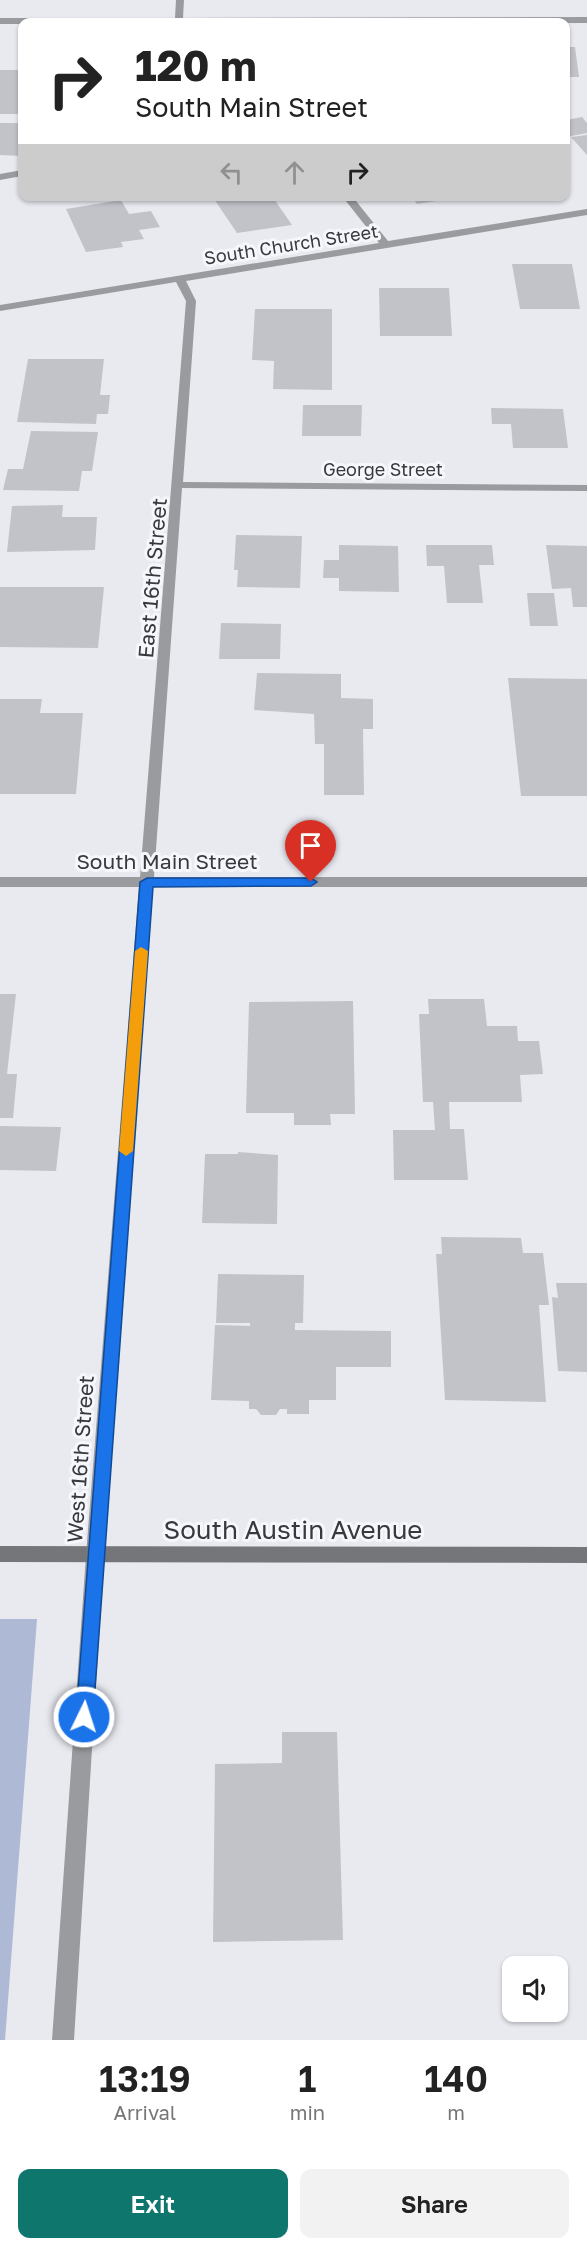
<!DOCTYPE html>
<html lang="en">
<head>
<meta charset="utf-8">
<style>
	:root { --surface:#fff; --page:#f2f2f2; --text:#222; --muted:#767676; --accent:#0f766e }
	body { margin:0; font-family:"Golos Text",sans-serif; background:var(--page); color:var(--text); height:100vh; display:flex; flex-direction:column; font-size:22px; white-space:nowrap }
	* { box-sizing:border-box; margin:0 }
	p { font-size:20px; color:var(--muted) }
	.icon { flex:none; width:33px; height:33px; fill:none; stroke:currentColor; stroke-width:2; stroke-linecap:round; stroke-linejoin:round }
	.map { position:relative; height:2040px; overflow:hidden }
	.details { display:flex; flex-direction:column; background:var(--surface); flex:1 }
	.details>* { flex:none }
	.guide { position:absolute; left:18px; top:18px; width:552px; height:183px; border-radius:12px; box-shadow:0 2px 4px #0004; background:#fff; color:var(--text); overflow:hidden }
	.tools { position:absolute; left:502px; top:1956px; display:grid; gap:12px }
	.tools a { display:grid; place-items:center; width:66px; height:66px; border-radius:12px; background:var(--surface); box-shadow:0 2px 4px #0004; font-size:30px }
	.pin { position:absolute; display:grid; place-items:center; width:51px; height:51px; color:#fff; margin:-62px -26px; border-radius:50% 50% 50% 0; rotate:-45deg; box-shadow:0 0 6px #0007 }
	.pin .icon { rotate:45deg }
	.me { position:absolute; width:66px; margin:-33px; rotate:4deg; stroke-linejoin:round; filter:drop-shadow(0 0 4px #0008) }
	.turn { display:flex; align-items:center; gap:21px; height:126px; padding:0 18px; font-size:27px }
	.turn .icon { width:78px; height:78px; stroke-width:2.5 }
	.turn b { display:block; font-size:42px; line-height:51px }
	.lanes { display:flex; align-items:center; height:57px; padding:0 18px; background:#0003; justify-content:center; gap:30px; direction:ltr }
	.lanes .off { opacity:.35 }
	.eta { display:flex; justify-content:space-evenly; align-items:center; height:102px; text-align:center }
	.eta b { font-size:36px; font-weight:600; line-height:42px }
	.cta { display:flex; gap:12px; margin-top:auto; padding:12px 18px }
	.cta a { flex:1; height:69px; border-radius:12px; background:var(--accent); color:#fff; font-size:24px; font-weight:600; line-height:69px; text-align:center }
	.cta a+a { background:var(--page); color:var(--text) }
	.map>svg:first-child { display:block }
	.green { fill:#aeb9d6 }
	.building { fill:#c1c3c9 }
	.lines { fill:none; stroke-linecap:round; stroke-linejoin:round }
	.minor { fill:#9a9b9e; fill-rule:evenodd }
	.secondary { fill:#747679; fill-rule:evenodd }
	.route { fill:#1a73e8; stroke:#114b97; stroke-width:1.5 }
	.slow { fill:#f59e0b }
	.labels { text-anchor:middle; dominant-baseline:central; stroke-width:6; stroke-linejoin:round; paint-order:stroke }
	.far-street-label { font-size:18px; fill:#38393b; stroke:#f5f7fd }
	.street-label { font-size:21px; fill:#38393b; stroke:#f5f7fd }
	.near-street-label { font-size:26px; fill:#38393b; stroke:#f5f7fd }
</style>
</head>
<body>
<div class="map">
<svg width="587" height="2040" viewBox="0 0 587 2040">
	<rect width="100%" height="100%" fill="#e8eaf0"/>
	<!-- green -->
	<polygon class="green" points="0,1619 37,1619 5,2040 0,2040"/>
	<!-- building -->
	<g class="building">
		<polygon points="566,47 575,47 579,77 566,77"/>
		<rect x="0" y="70" width="22" height="44"/>
		<polygon points="582,117 587,123 587,133 566,137 566,120"/>
		<polygon points="0,123 22,123 22,156 0,155"/>
		<polygon points="587,135 587,155 571,137"/>
		<polygon points="212,196 272,196 292,225 237,233"/>
		<polygon points="411,196 440,196 443,200 417,204"/>
		<polygon points="121,200 129,214 151,211 160,227 139,230 144,239 121,242 123,247 86,252 66,209"/>
		<polygon points="512,264 572,264 580,309 520,309"/>
		<polygon points="379,288 449,288 452,336 380,336"/>
		<polygon points="255,309 332,309 332,390 273,389 274,361 252,360"/>
		<polygon points="28,359 104,359 100,395 110,395 108,414 97,414 96,424 17,422"/>
		<polygon points="303,405 362,405 361,436 302,436"/>
		<polygon points="491,408 563,409 568,448 513,448 511,424 492,424"/>
		<polygon points="31,431 98,432 92,471 82,471 79,491 3,490 8,469 23,469"/>
		<polygon points="63,505 62,517 97,517 95,550 7,552 12,506"/>
		<polygon points="236,535 302,536 300,588 237,587 238,570 234,570"/>
		<polygon points="339,545 398,546 399,592 339,591 339,578 323,578 324,560 339,560"/>
		<polygon points="426,545 492,545 494,565 479,565 483,603 447,603 444,566 427,566"/>
		<polygon points="546,545 587,546 587,607 573,607 571,588 552,589"/>
		<polygon points="0,587 104,587 98,648 0,647"/>
		<polygon points="527,593 554,593 558,626 530,626"/>
		<polygon points="221,623 281,624 280,659 219,659"/>
		<polygon points="257,673 341,674 341,698 373,699 373,729 363,729 364,795 324,795 324,744 315,744 314,714 254,710"/>
		<polygon points="508,678 587,679 587,796 521,796"/>
		<polygon points="0,699 42,699 40,713 83,713 76,794 0,794"/>
		<polygon points="0,994 16,994 7,1074 17,1074 13,1118 0,1118"/>
		<polygon points="428,999 484,999 487,1026 517,1026 518,1041 539,1041 543,1074 520,1075 522,1102 449,1102 450,1129 464,1129 468,1180 394,1180 393,1130 435,1130 433,1102 423,1102 419,1014 429,1014"/>
		<polygon points="353,1001 355,1114 330,1114 331,1125 294,1125 294,1113 246,1113 249,1002"/>
		<polygon points="0,1126 61,1127 56,1171 0,1170"/>
		<polygon points="238,1152 278,1155 277,1224 202,1223 205,1154 238,1154"/>
		<polygon points="441,1237 521,1238 523,1253 543,1253 549,1305 539,1305 546,1402 445,1400 436,1254 442,1254"/>
		<polygon points="218,1274 304,1275 303,1323 295,1323 295,1330 391,1331 391,1367 336,1367 336,1400 309,1400 309,1414 287,1414 287,1409 280,1409 276,1415 261,1415 256,1409 249,1409 249,1401 211,1400 215,1325 250,1326 250,1323 216,1323"/>
		<polygon points="556,1283 587,1283 587,1372 558,1371 552,1297 558,1298"/>
		<polygon points="282,1732 337,1732 343,1940 213,1942 215,1764 282,1763"/>
	</g>
	<g class="lines">
		<!-- minor -->
		<g class="minor">
			<polygon points="176,0 184,0 183,18 587,17 587,23 0,24 0,18 175,18"/>
			<polygon points="22,170 22,176 0,180 0,174"/>
			<polygon points="342,196 352,196 388,241 587,209 587,215 186,281 196,301 183,482 587,485 587,491 182,488 154,877 587,877 587,887 153,887 104,1555 74,2040 52,2040 86,1555 139,887 0,887 0,877 140,877 186,301 176,282 0,311 0,305 379,243"/>
		</g>
		<!-- secondary -->
		<polygon class="secondary" points="0,1546 587,1547 587,1563 0,1562"/>
	</g>
	<!-- route -->
	<polygon class="route" points="147,878 311,878 317,882 311,886 153,887 93,1717 91,1722 84,1725 78,1722 76,1717 140,882"/>
	<!-- slow -->
	<polygon class="slow" points="141,947 148,951 133,1151 126,1156 119,1151 135,951"/>
	<g class="labels">
		<!-- far-street labels -->
		<g class="far-street-label">
			<text transform="translate(291 244) rotate(-9)">South Church Street</text>
			<text x="383" y="469">George Street</text>
		</g>
		<!-- street labels -->
		<g class="street-label">
			<text transform="translate(152 578) rotate(-85)">East 16th Street</text>
			<text x="167" y="861">South Main Street</text>
			<text transform="translate(80 1459) rotate(-86)">West 16th Street</text>
		</g>
		<!-- near-street labels -->
		<g class="near-street-label">
			<text x="293" y="1529">South Austin Avenue</text>
		</g>
	</g>
</svg>
<div class="tools">
<a><svg class="icon" aria-label="sound" viewBox="0 0 24 24"><path d="M4 9h4l5-4v14l-5-4H4zM17 9q2 3 0 6"/></svg></a>
</div>
<div class="pin" style="left:311px;top:882px;background:#d93025"><svg class="icon" aria-label="arrive" viewBox="0 0 24 24"><path d="M6 21V4h12l-3 4 3 4H6"/></svg></div>
<svg class="me" style="left:84px;top:1717px" viewBox="-20 -20 40 40"><circle r="17" fill="#1a73e8" stroke="#fff" stroke-width="3"/><path d="M0-11L8 9 0 5-8 9z" fill="#fff"/></svg>
<div class="guide">
<div class="turn"><svg class="icon" aria-label="right" viewBox="0 0 24 24"><path d="M7 20v-9h11M14 6l5 5-5 5"/></svg><div><b>120 m</b>South Main Street</div></div>
<div class="lanes"><svg class="icon off" aria-label="left" viewBox="0 0 24 24"><path d="M17 20v-9H6M10 6l-5 5 5 5"/></svg><svg class="icon off" aria-label="ahead" viewBox="0 0 24 24"><path d="M12 20V5M6 11l6-6 6 6"/></svg><svg class="icon" aria-label="right" viewBox="0 0 24 24"><path d="M7 20v-9h11M14 6l5 5-5 5"/></svg></div>
</div>
</div>
<section class="details">
<div class="eta">
<div><b>13:19</b><p>Arrival</p></div>
<div><b>1</b><p>min</p></div>
<div><b>140</b><p>m</p></div>
</div>
<div class="cta"><a>Exit</a><a>Share</a></div>
</section>
</body>
</html>
